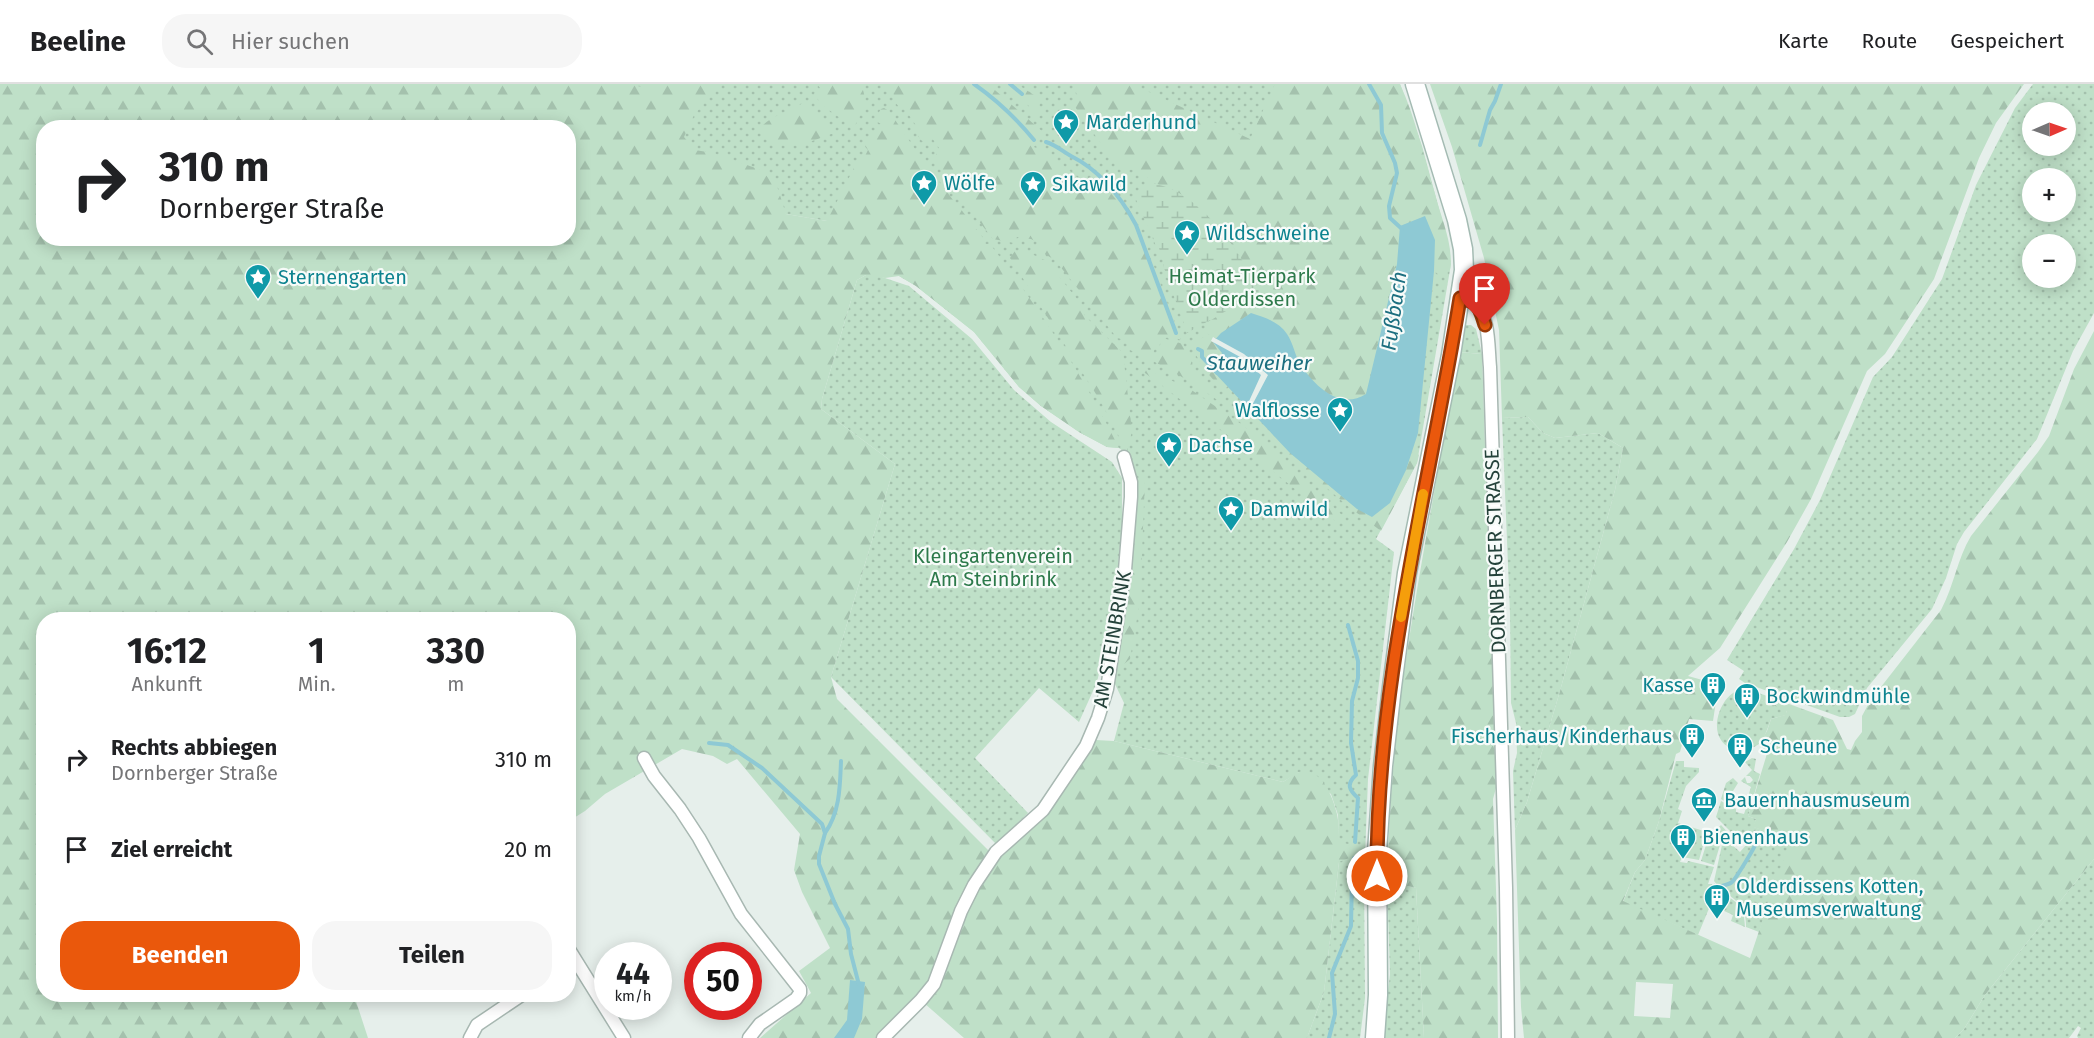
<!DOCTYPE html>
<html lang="de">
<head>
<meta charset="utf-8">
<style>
	:root { --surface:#fff; --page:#f6f6f6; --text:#202124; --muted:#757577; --line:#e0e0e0; --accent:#ea580c }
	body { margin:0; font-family:"Fira Sans",sans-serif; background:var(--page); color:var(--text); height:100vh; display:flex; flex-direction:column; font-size:22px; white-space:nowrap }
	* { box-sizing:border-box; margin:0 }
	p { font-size:20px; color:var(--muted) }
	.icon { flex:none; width:33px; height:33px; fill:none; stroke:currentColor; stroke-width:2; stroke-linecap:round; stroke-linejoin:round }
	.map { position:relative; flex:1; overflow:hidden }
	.side { position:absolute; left:36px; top:528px; width:540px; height:390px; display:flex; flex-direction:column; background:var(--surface); border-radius:24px; box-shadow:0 3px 15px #0003 }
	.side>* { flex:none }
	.guide { position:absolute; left:36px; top:36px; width:540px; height:126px; border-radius:24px; box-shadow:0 3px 15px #0003; background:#fff; color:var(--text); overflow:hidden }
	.needle { width:39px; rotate:88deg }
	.buttons { position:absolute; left:2022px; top:18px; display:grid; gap:12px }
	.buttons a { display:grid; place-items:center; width:54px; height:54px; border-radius:50%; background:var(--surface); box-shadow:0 3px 15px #0003; font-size:30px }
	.speed { position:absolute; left:594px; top:858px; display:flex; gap:12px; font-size:30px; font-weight:700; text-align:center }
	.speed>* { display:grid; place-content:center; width:78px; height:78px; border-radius:50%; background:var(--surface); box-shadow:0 3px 15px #0003; line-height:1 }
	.speed small { font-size:15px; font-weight:400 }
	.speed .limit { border:9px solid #d22; background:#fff; color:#111 }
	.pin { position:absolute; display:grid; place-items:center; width:51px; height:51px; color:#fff; margin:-62px -26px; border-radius:50% 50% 50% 0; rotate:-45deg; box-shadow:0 0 6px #0007 }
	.pin .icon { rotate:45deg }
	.me { position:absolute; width:66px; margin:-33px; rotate:0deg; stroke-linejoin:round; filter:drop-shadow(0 0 4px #0008) }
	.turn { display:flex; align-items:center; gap:21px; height:126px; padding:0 24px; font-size:27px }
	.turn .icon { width:78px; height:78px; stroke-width:2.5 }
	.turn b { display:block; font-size:42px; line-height:51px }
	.eta { display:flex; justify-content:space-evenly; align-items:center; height:102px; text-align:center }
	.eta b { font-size:36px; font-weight:700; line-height:42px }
	.button { display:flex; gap:12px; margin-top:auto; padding:12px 24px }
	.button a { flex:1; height:69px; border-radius:24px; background:var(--accent); color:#fff; font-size:24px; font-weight:700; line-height:69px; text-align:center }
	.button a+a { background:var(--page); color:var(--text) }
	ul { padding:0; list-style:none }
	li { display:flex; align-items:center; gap:18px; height:90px; padding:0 24px }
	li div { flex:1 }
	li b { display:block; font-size:22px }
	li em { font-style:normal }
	header { display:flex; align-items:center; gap:36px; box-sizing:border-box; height:84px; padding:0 30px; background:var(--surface); border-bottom:2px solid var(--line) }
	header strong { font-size:28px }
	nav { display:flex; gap:33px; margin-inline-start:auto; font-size:21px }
	.search { width:420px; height:54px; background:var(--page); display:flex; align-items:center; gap:15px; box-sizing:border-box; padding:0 21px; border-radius:24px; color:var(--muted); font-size:22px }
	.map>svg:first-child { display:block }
	.green { fill:url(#green-dots); fill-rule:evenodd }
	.forest { fill:url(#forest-firs); fill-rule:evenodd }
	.wetland { fill:url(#wetland-marsh) }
	.water { fill:#8ec9d4 }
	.pier { fill:#e6efeb }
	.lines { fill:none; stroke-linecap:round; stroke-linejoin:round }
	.stream { stroke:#8ec9d4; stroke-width:4 }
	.minor-casing { stroke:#a8b8b2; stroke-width:15 }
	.secondary-casing { stroke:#a4bbb3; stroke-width:21 }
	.minor { stroke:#fff; stroke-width:12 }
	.secondary { stroke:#fff; stroke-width:18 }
	.route-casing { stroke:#983908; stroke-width:15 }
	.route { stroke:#ea580c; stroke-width:10 }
	.slow { stroke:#f59e0b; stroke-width:10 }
	.labels { text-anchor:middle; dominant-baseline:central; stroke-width:4.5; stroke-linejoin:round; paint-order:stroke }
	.culture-label { font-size:20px; fill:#0d838f; stroke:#f7fbf9; text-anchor:start }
	.park-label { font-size:20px; fill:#2d7a4b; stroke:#f7fbf9 }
	.street-label { font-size:20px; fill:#24423a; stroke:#f7fbf9 }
	.water-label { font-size:21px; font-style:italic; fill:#1c6f80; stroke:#f7fbf9 }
</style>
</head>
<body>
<header>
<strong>Beeline</strong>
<div class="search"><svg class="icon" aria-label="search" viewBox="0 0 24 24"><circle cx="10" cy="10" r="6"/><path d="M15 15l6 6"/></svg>Hier suchen</div>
<nav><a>Karte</a><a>Route</a><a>Gespeichert</a></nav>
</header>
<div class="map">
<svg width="2094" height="954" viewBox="0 0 2094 954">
	<defs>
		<pattern id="green-dots" width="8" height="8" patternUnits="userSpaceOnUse" patternTransform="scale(1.5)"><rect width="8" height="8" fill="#bfe0c8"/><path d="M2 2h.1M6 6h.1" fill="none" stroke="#a4c1ad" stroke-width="1.8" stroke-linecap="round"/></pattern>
		<pattern id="forest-firs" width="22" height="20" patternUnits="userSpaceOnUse" patternTransform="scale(1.5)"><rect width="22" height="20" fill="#bfe0c8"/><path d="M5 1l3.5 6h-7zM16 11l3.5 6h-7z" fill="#a4c1ad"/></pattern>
		<pattern id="wetland-marsh" width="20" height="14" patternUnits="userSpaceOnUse" patternTransform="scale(1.5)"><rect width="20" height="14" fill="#bfe0c8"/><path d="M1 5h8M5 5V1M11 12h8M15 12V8" fill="none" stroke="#a4c1ad"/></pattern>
	</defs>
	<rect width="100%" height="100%" fill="#e6efeb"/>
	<!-- green -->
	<g class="green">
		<polygon points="598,0 1400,0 1422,62 1448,158 1451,180 1417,379 1376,455 1394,468 1368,695 1364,798 1365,914 1360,954 1307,954 1324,908 1339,778 1339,758 1338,731 1331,710 1299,688 1283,698 1114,657 1124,619 1114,598 1127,514 1135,443 1136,394 1133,390 1125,369 1119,364 1107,363 1079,348 1041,322 1019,303 974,248 916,202 899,192 827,137 786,130"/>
		<path d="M2033 0H2094V229L2073 267 2037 355 1964 448 1957 460 1946 494 1932 525 1867 604 1855 630 1849 633H1840L1745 599 1739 595 1744 587 1727 576 1794 465 1820 416 1873 293 1892 273 1942 195 1976 101 2015 24ZM2032 28H2066V62H2032ZM2032 94H2066V128H2032ZM2032 160H2066V194H2032Z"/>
		<polygon points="866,191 876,191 909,202 972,255 1014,306 1051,338 1112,378 1122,394 1122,443 1118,482 1105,564 1097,598 1079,638 1039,604 975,674 1028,729 996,760 831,593 895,380 821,325 822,315 857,196"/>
		<polygon points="1466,241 1471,241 1476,245 1482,270 1459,268 1464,244"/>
		<polygon points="1528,333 1543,349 1555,354 1598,349 1623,364 1615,406 1560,607 1527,718 1515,746 1513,687 1517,669 1516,639 1511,619 1510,530 1502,334"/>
		<path d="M1735 608H1741L1787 626 1786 631 1771 635C1768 643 1765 654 1759 660 1748 668 1728 668 1721 656 1711 642 1721 615 1735 608Z"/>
		<path d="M1752 674 1756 675 1754 687 1760 690 1748 732 1756 735 1754 743 1792 756 1759 848 1746 843C1747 815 1729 816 1714 797L1722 761 1719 743 1721 741 1733 754 1729 758 1740 768 1747 760 1737 750 1735 752 1716 733 1721 717 1736 725V728L1744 730 1747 721 1736 718 1733 722 1721 715 1726 699 1733 694 1738 699 1733 707 1734 712 1747 716 1751 703 1741 697 1745 693 1747 699H1750L1753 696 1750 692H1746L1752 686 1745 678Z"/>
		<polygon points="1676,677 1684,677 1684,683 1699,684 1699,688 1686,702 1678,725 1682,727 1678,739 1707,748 1699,776 1682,773 1680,778 1687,779 1688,777 1714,783 1708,800 1712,800 1719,825 1710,822 1698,851 1623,818 1635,788 1645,776 1659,737"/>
		<polygon points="1717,746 1720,761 1714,781 1701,777 1710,748 1712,749"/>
		<polygon points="2094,775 2094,954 2078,954 2077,952 2081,944 2078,942 2069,954 1955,954 1964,945 1985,911"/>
		<polygon points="1387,797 1416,804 1424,954 1383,954 1390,890"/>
		<path d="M1714 799C1729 820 1744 812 1745 843L1731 837 1733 831 1722 826Z"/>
	</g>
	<!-- forest -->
	<g class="forest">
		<path d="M0 0H629L642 3 650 0H720L694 31 684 53 695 66 713 69 761 86 777 102 786 130 827 137 860 72H865L868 66 865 62 870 52 874 54 881 40 874 36 881 25 884 24 889 27 919 71 953 116 951 118 954 121 956 119 984 155 983 160H990C1039 224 1083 291 1119 364L1107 363 1079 348 1041 322 1019 303 974 248 916 202 899 192 885 194 866 191 857 196 822 315 821 325 895 380 831 593 837 615 998 776 1047 730 1096 656 1114 657 1283 698C1287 696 1294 689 1299 688 1321 682 1333 713 1337 730 1339 739 1339 749 1339 758L1357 762V771L1339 778 1324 908 1307 954H964L916 912 876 954H760L811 909 799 887 830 864 802 808 794 786 800 750 737 675 727 680 713 672 682 665 605 710 585 727 569 737 568 536H44V910L354 911 368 954H0ZM44 44H568V154H44Z"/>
		<path d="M817 0H860C870 16 861 28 854 44L822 21 814 10 820 4Z"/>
		<path d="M880 0H988L1044 49 1034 63C1059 73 1073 93 1096 107L1104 101 1119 119 1126 120 1139 142 1133 144 1135 150V145L1140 144 1181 256 1167 251H1161L1150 276 1130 266C1128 260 1124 255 1117 254L1055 176 1036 165 1037 158 1031 155 1017 153 1014 159 993 155 965 120 934 75 939 64 932 54 922 57 918 52 919 46 903 22 900 24 893 16 894 11 888 5 885 6Z"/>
		<polygon points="1005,0 1017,0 1040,15 1039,24 1041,31 1037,34 1028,21 1017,15"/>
		<path d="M1077 0H1132L1250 55 1275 0H1400C1416 35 1424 73 1435 110 1441 134 1454 161 1450 186L1439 191 1434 187 1435 156 1399 166 1366 310C1340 327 1310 301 1299 278 1297 273 1297 269 1293 265 1281 252 1265 241 1251 229L1216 254 1206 249 1207 245 1204 240 1260 208C1242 172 1213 128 1177 108 1169 103 1159 101 1150 98L1146 91 1135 85 1128 86 1111 74 1073 20 1079 13 1076 9Z"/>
		<path d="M1430 0H2024L1996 39 1979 74 1934 195 1885 270 1867 287 1811 415 1787 458 1720 564 1688 592 1717 600 1718 604 1713 637 1689 635 1680 668 1676 670 1659 737 1645 776 1635 788 1623 817 1750 874 1776 796 1791 756 1753 743 1756 735 1748 732 1766 673 1767 668 1759 660 1767 647 1771 635 1785 631 1787 627 1742 608H1735L1745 604 1833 636 1847 665 1851 666 1855 657 1862 648V632L1870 617 1941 526C1954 502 1957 475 1971 452L2038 368 2049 352 2074 285 2094 247V775L1985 911 1964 945 1955 954H1524L1521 923 1515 746 1527 718 1560 607 1615 406 1623 364 1598 349 1555 354 1543 349 1528 333 1502 334 1499 246 1484 174 1452 63ZM1636 898 1673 900 1670 934 1634 932Z"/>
		<path d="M803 19 835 49C816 54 794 69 774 58 770 55 765 48 760 44 772 31 788 28 803 19Z"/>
		<polygon points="1015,167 1025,167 1047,177 1080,219 1085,232 1123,269 1132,347 1127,368 1101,318 1010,174"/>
		<polygon points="1204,253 1213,258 1222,269 1217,282 1212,286 1228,302 1223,307 1204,285 1192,264 1194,258"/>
		<polygon points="1163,254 1183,260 1198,293 1229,324 1191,298 1153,277"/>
		<path d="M1459 268 1482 270 1496 704 1493 715 1497 835 1498 954H1424L1416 804 1387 797C1389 740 1392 684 1399 628 1414 507 1439 388 1459 268Z"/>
		<polygon points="1140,282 1190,305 1244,342 1342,431 1339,440 1216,342 1219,337 1213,333 1209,337 1137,283"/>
		<polygon points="1269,355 1280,359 1357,425 1406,386 1413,366 1419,371 1417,379 1381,447 1349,423"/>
		<path d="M1136 394 1145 395 1140 517 1130 575 1116 587C1126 523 1134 459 1136 394Z"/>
	</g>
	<!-- wetland -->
	<path class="wetland" d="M1150 98C1159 101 1169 103 1177 108 1213 128 1242 172 1260 208L1187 249 1163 181 1164 177 1159 164 1156 162 1134 111Z"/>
	<!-- water -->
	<g class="water">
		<path d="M1425 132 1435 156 1434 187 1418 349 1406 386 1390 419 1372 433 1357 425 1290 369 1212 286 1216 283V279L1219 277 1222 269 1213 258 1221 249 1251 229C1264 233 1279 238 1287 250 1293 259 1295 271 1300 280 1314 301 1339 327 1366 310L1397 180 1400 142Z"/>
		<polygon points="850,896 865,898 862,935 854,954 834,954 847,936"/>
	</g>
	<!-- pier -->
	<polygon class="pier" points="1213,253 1244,270 1268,291 1248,329 1245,326 1261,291 1242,274 1211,257"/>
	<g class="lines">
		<!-- stream -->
		<g class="stream">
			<path d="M974 0C997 16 1016 34 1034 56"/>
			<polyline points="1010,0 1022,10"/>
			<polyline points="1369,0 1381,21 1382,49 1395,79 1397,89 1389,122 1390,134 1402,145"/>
			<path d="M1046 58C1056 61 1062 67 1071 72 1099 86 1121 113 1136 141L1176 249"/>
			<polyline points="1480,61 1490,26 1495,17 1501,0"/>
			<polyline points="1198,265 1202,267 1202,273 1217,289"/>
			<path d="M1348 541 1358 577V594L1352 617 1351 659 1356 691C1346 700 1349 706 1358 714L1355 758"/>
			<polyline points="709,659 728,661 762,684 822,740 825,749 819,772 819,780 835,820 848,845 851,870 859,901"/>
			<path d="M825 749C840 728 840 702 841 677"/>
			<path d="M1722 802C1725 801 1730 800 1732 798 1735 796 1755 763 1756 759"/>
			<polyline points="1329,954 1335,930 1332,889 1351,842 1352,791 1354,774"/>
		</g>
		<!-- minor casing -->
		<g class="minor-casing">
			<g id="minor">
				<path d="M1460 214C1465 215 1470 215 1474 218 1490 231 1488 264 1490 283L1506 804 1508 954"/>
				<polyline points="644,674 654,692 680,725 699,754 741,830 800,905 800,909 796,915 760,940 749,954"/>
				<polyline points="568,864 624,954"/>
				<polyline points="470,954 477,941 523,910"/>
				<polyline points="883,954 921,916 934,900 961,827 974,801 996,768 1043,726 1086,662 1098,634 1107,605 1125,486 1131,413 1131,398 1124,373"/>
			</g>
		</g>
		<!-- secondary casing -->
		<g class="secondary-casing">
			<polyline id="secondary" points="1375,954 1378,911 1377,768 1383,682 1392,603 1407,489 1451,271 1464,186 1463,165 1457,136 1415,0"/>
		</g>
		<!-- minor -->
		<use href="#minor" class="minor"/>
		<!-- secondary -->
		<use href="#secondary" class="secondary"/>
	</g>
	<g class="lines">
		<!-- route casing -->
		<g class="route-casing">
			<path id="route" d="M1377 792C1376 596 1429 406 1460 214 1478 217 1480 224 1485 241"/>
		</g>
		<!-- route -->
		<use href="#route" class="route"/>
		<!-- slow -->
		<polyline class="slow" points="1401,533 1423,410"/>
	</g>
	<!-- icons -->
	<defs>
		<g id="sight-pin" transform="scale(1.35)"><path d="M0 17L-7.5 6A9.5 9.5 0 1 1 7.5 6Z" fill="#0f9aa8" stroke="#f7fbf9"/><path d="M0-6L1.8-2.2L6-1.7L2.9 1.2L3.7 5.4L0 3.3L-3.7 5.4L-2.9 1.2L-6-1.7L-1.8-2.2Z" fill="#fff"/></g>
		<g id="building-pin" transform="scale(1.35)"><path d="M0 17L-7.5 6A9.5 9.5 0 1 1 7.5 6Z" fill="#0f9aa8" stroke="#f7fbf9"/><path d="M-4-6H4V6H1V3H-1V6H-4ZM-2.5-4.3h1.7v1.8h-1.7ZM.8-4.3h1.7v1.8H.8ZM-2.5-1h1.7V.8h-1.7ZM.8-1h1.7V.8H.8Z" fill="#fff"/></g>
		<g id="museum-pin" transform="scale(1.35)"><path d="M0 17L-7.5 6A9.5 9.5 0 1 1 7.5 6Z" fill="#0f9aa8" stroke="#f7fbf9"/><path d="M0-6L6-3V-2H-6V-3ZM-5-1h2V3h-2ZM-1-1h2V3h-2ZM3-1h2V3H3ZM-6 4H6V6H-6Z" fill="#fff"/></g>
	</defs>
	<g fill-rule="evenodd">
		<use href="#sight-pin" x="1066" y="38"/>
		<use href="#sight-pin" x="924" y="99"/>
		<use href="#sight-pin" x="1033" y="100"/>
		<use href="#sight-pin" x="1187" y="149"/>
		<use href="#sight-pin" x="258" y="193"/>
		<use href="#sight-pin" x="1340" y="326"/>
		<use href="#sight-pin" x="1169" y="361"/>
		<use href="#sight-pin" x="1231" y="425"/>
		<use href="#building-pin" x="1713" y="601"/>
		<use href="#building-pin" x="1747" y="612"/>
		<use href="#building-pin" x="1692" y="652"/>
		<use href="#building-pin" x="1740" y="662"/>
		<use href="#museum-pin" x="1704" y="716"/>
		<use href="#building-pin" x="1683" y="753"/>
		<use href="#building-pin" x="1717" y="813"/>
	</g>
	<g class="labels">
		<!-- culture labels -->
		<g class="culture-label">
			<text x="1086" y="38">Marderhund</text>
			<text x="944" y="99">Wölfe</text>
			<text x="1052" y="100">Sikawild</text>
			<text x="1206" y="149">Wildschweine</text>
			<text x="278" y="193">Sternengarten</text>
			<text x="1320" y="326" text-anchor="end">Walflosse</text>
			<text x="1188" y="361">Dachse</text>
			<text x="1250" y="425">Damwild</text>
			<text x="1694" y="601" text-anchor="end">Kasse</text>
			<text x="1766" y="612">Bockwindmühle</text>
			<text x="1672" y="652" text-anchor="end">Fischerhaus/Kinderhaus</text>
			<text x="1760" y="662">Scheune</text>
			<text x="1724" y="716">Bauernhausmuseum</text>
			<text x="1702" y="753">Bienenhaus</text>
			<text x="1736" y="802">Olderdissens Kotten,<tspan x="1736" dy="23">Museumsverwaltung</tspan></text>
		</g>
		<!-- park labels -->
		<g class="park-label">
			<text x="1242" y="192">Heimat-Tierpark<tspan x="1242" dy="23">Olderdissen</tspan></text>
			<text x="993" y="472">Kleingartenverein<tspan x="993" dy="23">Am Steinbrink</tspan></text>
		</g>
		<!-- street labels -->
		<g class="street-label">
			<text transform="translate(1495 467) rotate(-92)">DORNBERGER STRASSE</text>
			<text transform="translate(1112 555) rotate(-80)">AM STEINBRINK</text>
		</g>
		<!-- water labels -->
		<g class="water-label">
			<text transform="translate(1394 227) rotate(-82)">Fußbach</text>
			<text x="1259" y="279">Stauweiher</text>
		</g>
	</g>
</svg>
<div class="buttons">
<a><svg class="needle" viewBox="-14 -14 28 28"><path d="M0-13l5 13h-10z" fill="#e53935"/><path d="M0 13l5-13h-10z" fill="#757577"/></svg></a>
<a>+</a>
<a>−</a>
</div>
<div class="speed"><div>44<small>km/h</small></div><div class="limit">50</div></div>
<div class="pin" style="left:1485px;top:241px;background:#d93025"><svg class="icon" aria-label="arrive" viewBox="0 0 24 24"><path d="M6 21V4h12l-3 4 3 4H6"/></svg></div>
<svg class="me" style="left:1377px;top:792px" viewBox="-20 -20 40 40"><circle r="17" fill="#ea580c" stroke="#fff" stroke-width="3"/><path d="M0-11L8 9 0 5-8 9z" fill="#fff"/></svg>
<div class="guide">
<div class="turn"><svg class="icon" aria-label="right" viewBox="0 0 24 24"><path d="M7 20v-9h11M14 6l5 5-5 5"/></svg><div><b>310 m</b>Dornberger Straße</div></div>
</div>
<section class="side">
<div class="eta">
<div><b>16:12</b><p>Ankunft</p></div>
<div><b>1</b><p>Min.</p></div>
<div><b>330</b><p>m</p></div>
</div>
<ul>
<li><svg class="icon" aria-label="right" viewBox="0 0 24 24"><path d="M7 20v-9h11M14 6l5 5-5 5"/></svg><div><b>Rechts abbiegen</b><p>Dornberger Straße</p></div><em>310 m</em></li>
<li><svg class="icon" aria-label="arrive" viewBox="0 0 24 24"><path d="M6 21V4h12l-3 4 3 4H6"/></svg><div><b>Ziel erreicht</b></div><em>20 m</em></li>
</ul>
<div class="button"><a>Beenden</a><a>Teilen</a></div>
</section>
</div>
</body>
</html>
